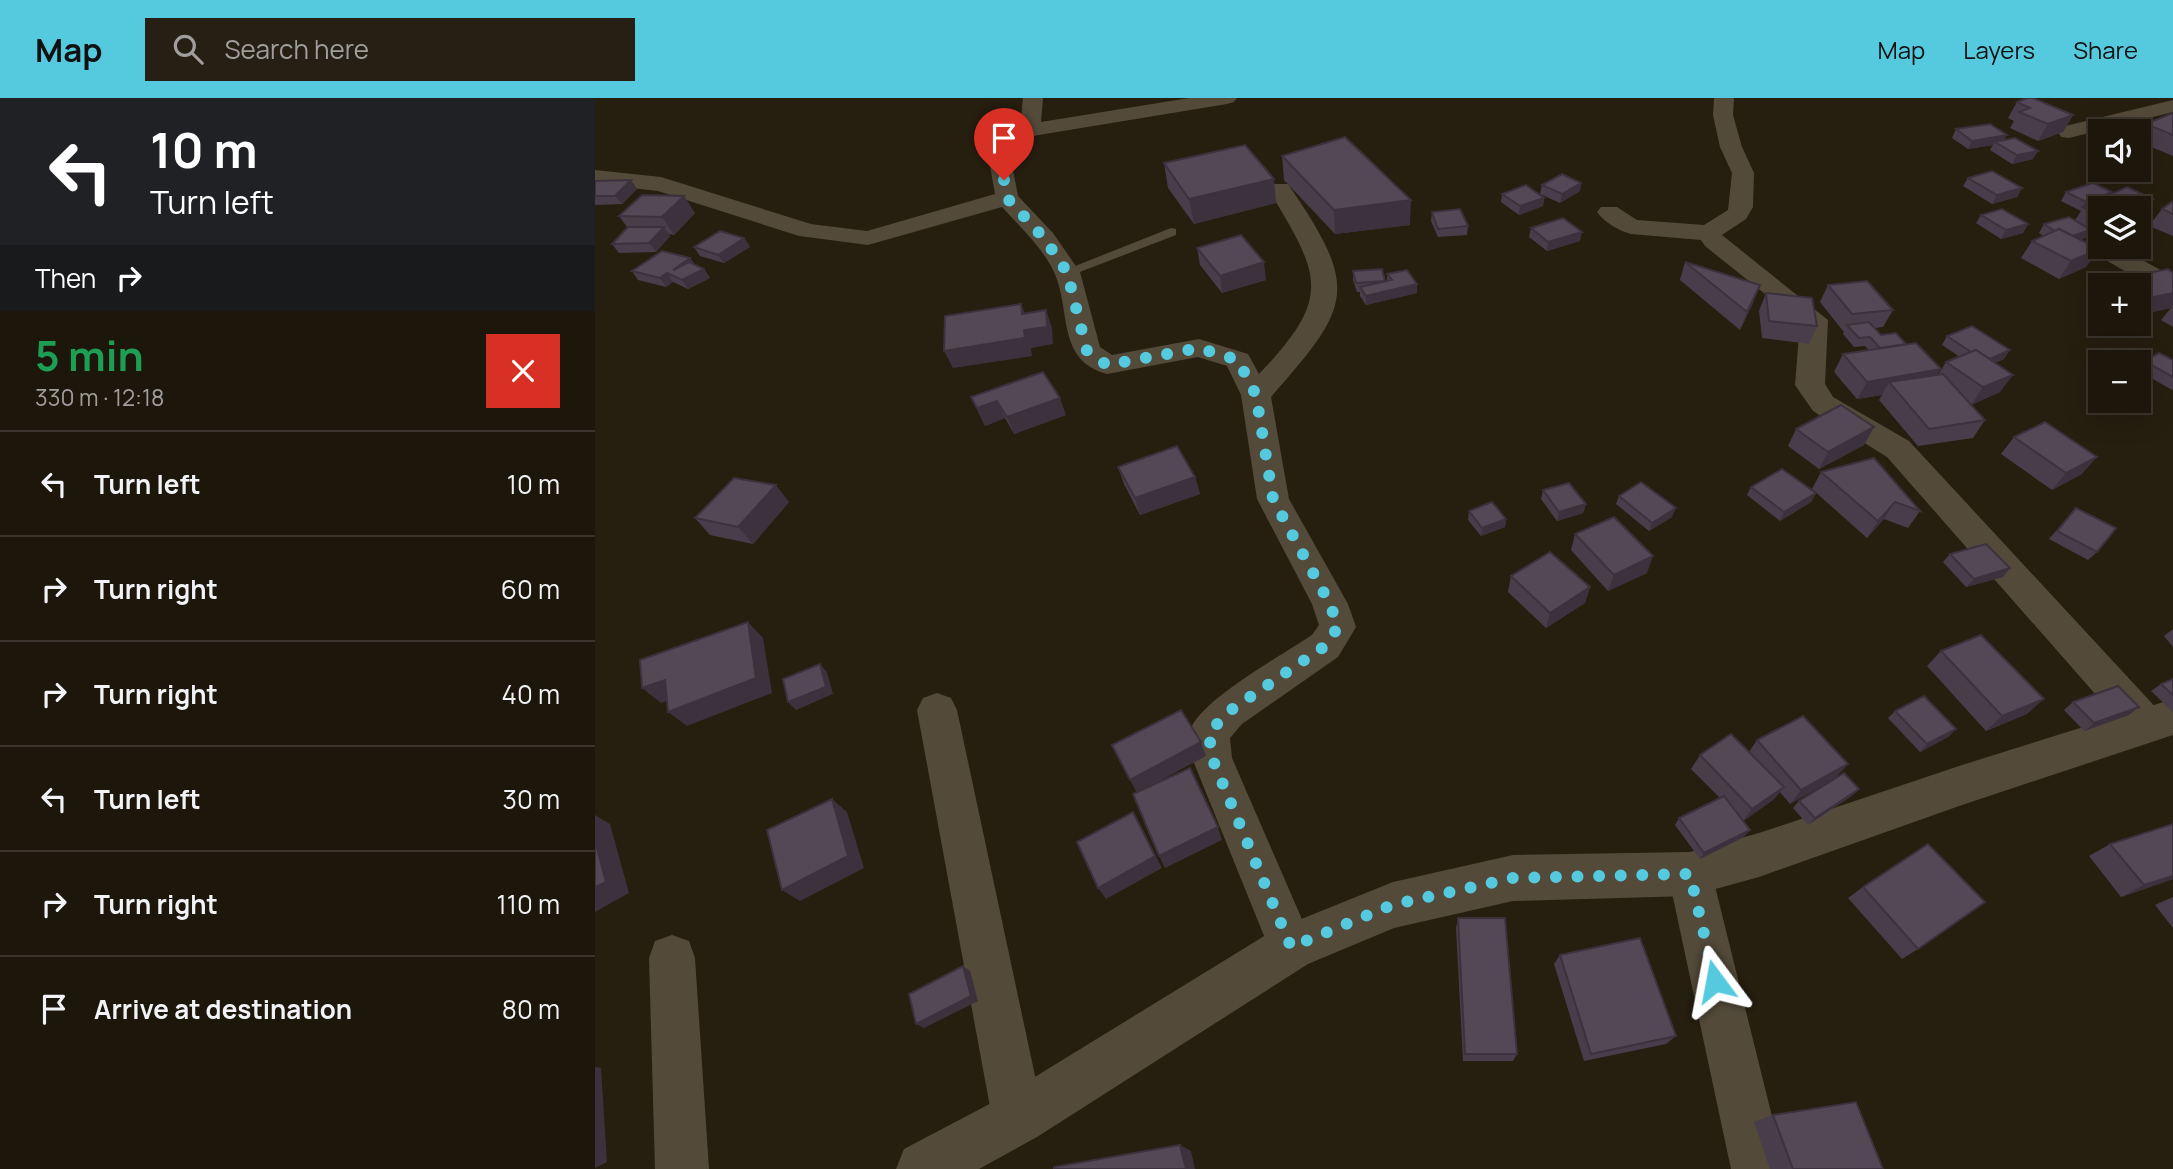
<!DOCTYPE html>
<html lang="en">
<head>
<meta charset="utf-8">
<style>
	:root { --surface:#1c160b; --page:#251f14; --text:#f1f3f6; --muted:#a09f9d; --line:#3a352c; --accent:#55cadf }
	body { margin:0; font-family:Manrope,sans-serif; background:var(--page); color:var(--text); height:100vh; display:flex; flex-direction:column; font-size:26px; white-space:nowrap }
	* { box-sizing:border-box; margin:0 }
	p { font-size:23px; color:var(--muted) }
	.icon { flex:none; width:38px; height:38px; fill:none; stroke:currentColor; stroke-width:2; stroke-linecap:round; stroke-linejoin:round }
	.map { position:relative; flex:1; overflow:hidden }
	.drawer { display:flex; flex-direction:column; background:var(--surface); width:595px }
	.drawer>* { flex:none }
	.banner { background:#202124; color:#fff; overflow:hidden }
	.buttons { position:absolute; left:1493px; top:21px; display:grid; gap:14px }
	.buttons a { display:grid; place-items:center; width:63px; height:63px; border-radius:0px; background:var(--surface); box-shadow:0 7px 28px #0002,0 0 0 2px var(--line); font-size:35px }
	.pin { position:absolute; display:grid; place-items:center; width:60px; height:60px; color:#fff; margin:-72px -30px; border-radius:50% 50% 50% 0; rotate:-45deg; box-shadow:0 0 7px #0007 }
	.pin .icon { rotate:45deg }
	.me { position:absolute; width:77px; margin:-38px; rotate:347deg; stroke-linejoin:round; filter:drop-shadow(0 0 5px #0008) }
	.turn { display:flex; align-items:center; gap:24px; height:147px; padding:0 35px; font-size:32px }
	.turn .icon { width:91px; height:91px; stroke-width:2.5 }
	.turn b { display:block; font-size:49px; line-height:60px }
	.then { display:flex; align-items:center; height:66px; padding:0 35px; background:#0003; gap:14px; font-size:26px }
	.round { display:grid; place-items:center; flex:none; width:74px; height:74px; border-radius:0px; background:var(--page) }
	.overview { display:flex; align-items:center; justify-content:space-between; height:119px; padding:0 35px }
	h1 { font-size:42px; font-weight:700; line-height:52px; color:#1e9e55 }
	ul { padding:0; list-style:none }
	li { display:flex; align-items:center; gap:21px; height:105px; padding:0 35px; border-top:2px solid var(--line) }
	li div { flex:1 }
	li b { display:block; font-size:26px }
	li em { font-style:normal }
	header { display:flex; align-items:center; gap:42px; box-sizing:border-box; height:98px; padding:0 35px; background:var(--accent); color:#111 }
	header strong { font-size:33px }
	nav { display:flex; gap:38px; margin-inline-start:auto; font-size:24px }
	.search { width:490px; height:63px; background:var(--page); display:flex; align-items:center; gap:18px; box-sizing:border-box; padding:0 24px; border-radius:0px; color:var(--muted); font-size:26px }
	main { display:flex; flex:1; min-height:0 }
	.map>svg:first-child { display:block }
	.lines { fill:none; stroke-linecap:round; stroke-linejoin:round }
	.lane { fill:#534a3a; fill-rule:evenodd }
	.street { fill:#534a3a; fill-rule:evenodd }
	.secondary { fill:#534a3a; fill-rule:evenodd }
	.wall { fill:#483e4b }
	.shaded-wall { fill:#3b323d }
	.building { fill:#544857; stroke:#3b323d; stroke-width:2 }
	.route { stroke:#55cadf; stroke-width:12; stroke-dasharray:0 21.6 }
</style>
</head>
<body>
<header>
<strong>Map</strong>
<div class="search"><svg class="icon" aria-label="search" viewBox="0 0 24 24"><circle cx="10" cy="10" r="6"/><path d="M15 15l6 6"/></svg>Search here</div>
<nav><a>Map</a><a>Layers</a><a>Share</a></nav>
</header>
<main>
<section class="drawer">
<div class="banner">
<div class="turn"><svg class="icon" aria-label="left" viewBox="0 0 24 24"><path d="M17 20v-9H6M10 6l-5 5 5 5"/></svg><div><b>10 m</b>Turn left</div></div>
<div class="then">Then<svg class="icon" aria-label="right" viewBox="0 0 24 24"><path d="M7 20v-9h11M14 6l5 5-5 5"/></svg></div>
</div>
<div class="overview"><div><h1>5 min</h1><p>330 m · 12:18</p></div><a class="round" style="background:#d93025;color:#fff"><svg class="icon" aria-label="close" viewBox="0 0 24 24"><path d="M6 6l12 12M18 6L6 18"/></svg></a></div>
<ul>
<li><svg class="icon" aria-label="left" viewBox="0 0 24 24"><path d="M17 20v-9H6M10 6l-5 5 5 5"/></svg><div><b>Turn left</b></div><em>10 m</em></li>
<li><svg class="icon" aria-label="right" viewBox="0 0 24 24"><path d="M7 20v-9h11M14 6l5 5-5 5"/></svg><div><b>Turn right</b></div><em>60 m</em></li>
<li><svg class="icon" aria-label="right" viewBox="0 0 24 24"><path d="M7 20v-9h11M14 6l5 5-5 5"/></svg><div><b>Turn right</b></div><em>40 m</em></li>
<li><svg class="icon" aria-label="left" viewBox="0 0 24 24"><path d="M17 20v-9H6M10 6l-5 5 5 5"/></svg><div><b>Turn left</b></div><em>30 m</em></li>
<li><svg class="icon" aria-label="right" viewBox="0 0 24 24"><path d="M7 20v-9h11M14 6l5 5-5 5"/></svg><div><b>Turn right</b></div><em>110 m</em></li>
<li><svg class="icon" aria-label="arrive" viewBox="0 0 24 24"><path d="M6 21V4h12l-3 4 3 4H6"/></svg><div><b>Arrive at destination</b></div><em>80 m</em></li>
</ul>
</section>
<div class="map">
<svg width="1578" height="1071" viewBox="0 0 1578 1071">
	<rect width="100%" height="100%" fill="#261e0f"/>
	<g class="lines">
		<!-- lane -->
		<polygon class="lane" points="576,130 581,131 581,137 477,177 472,178 465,174"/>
		<!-- street -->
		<g class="street">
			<path d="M428 0H448L446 24 594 0H642L639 4 632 6 419 41 413 46 423 98 458 135 485 174 505 249 517 257 604 241 653 256 664 276C739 198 725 177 673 91L677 86H693C765 191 757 207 676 299L694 401 753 506 761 529 743 559 647 626 635 640 637 660 719 849 712 865 696 872 680 865 597 660C596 652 593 641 595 633 603 603 689 556 717 537L724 527 717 506 662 401 646 297 632 268 603 259 512 276C460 262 477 210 458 172 446 148 425 129 407 109L273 147 204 138 63 93 0 86V72L66 79 216 126 272 133 400 96 391 45 404 31 425 28Z"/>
			<path d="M1119 0H1139L1138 17 1147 49 1159 75 1158 109 1151 121 1127 137 1233 222 1230 286 1238 299 1314 343 1565 614 1571 626 1565 638 1551 643 1537 638 1292 359 1218 313 1200 287 1205 224 1110 148 1106 142 1036 136C1024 133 1009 124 1002 114L1006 109H1022L1042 122 1109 127 1133 112 1137 75 1125 49 1118 17Z"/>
			<polygon points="1578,2 1578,14 1474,40 1466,39 1463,34 1466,29"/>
			<polygon points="1505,142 1505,149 1524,149 1578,179 1578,198 1569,196 1497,154 1494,149 1497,144"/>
			<polygon points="342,595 356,600 362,612 449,1020 441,1038 423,1046 405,1038 397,1020 322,612 328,600"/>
			<polygon points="1095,755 1111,761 1117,776 1190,1071 1136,1071 1073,776 1079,761"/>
			<polygon points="77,837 94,843 100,860 114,1071 60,1071 54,860 60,843"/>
		</g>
		<!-- secondary -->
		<polygon class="secondary" points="1578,601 1578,637 1367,707 1164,779 1095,798 918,803 799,830 713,866 442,1039 384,1071 301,1071 309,1051 404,1001 679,832 798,784 918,757 1095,754 1164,735 1367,667"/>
	</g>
	<!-- wall -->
	<g class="wall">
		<polygon points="1422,4 1478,17 1468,34 1443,43 1415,30 1419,23 1413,20"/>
		<polygon points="1578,15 1578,58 1544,44 1544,38 1551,26"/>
		<polygon points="1361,31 1409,42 1438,61 1417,66 1395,52 1398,47 1373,51 1357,40"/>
		<polygon points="687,58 815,127 740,136 689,82"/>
		<polygon points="569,65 681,105 599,126 573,90"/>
		<polygon points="1373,80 1427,90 1422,99 1397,106 1368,88"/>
		<polygon points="0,83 42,91 27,106 0,107"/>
		<polygon points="986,85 985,93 965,105 945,96 947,87"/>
		<polygon points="1471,94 1515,97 1546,118 1505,110 1505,138 1502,139 1494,135 1490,140 1486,142 1491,169 1464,181 1426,160 1437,143 1448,138 1444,135 1449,126 1480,122 1486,113 1466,103"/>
		<polygon points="907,96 949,100 948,108 924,117 906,104"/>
		<polygon points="1578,103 1578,138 1554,128 1567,111"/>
		<polygon points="837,114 873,128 872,137 843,139 836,123"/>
		<polygon points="100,115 79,137 74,136 75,138 61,154 24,155 17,146 32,129 24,118"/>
		<polygon points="1386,117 1433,126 1428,135 1406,141 1381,125"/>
		<polygon points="936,130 985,143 952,153 934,139"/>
		<polygon points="149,140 155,149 129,165 105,158 99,149"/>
		<polygon points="602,150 671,182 627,195 605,167"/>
		<polygon points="95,160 99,166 109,171 115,180 93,191 78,184 71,189 43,182 37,173"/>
		<polygon points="1090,164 1158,205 1145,232 1085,182"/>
		<polygon points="758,173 790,183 792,183 792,176 822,195 771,207 765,198 765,194 762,194 758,182"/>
		<polygon points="1578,175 1578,229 1566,222 1576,210 1544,217 1544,187 1513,187 1517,182"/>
		<polygon points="1233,187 1298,212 1288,229 1280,230 1286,237 1311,246 1343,277 1351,264 1365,259 1347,247 1352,238 1409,261 1400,265 1405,294 1376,307 1390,322 1378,340 1323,348 1284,302 1287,297 1262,301 1239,274 1248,256 1274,252 1270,248 1259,249 1248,236 1249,233 1248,233 1225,204"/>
		<polygon points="1171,195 1222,228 1214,246 1167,240 1164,213"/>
		<polygon points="1578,262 1578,291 1577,292 1544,273 1544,270 1549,263"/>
		<polygon points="376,299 471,317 419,336 410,320 390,328"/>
		<polygon points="1279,329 1269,347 1224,371 1193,348 1201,331"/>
		<polygon points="1419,339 1487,376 1457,392 1406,356"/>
		<polygon points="523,369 600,379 605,396 545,417 529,386"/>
		<polygon points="1226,374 1325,413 1313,430 1289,421 1272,440 1217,391"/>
		<polygon points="1156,389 1221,395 1216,404 1185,423 1152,397"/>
		<polygon points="948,392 991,406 988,415 962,423 946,401"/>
		<polygon points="1024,398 1077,419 1054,433 1021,406"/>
		<polygon points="194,404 158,446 115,437 100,420"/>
		<polygon points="1481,410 1502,454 1493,462 1454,441"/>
		<polygon points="874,413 911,421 910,429 886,438 873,422"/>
		<polygon points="980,436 1052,475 1013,493 976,452"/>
		<polygon points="1355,456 1415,470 1408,479 1371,489 1348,464"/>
		<polygon points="916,478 995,489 990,505 951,530 913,494"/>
		<polygon points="1578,531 1578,549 1569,538"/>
		<polygon points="1346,553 1432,616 1391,633 1332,568"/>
		<polygon points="1578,581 1578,614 1556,593 1566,586"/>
		<polygon points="1478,604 1534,617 1489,633 1469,612"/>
		<polygon points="1300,613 1361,631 1353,639 1325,654 1293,620"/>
		<polygon points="1162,642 1253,666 1240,680 1195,706 1185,694 1178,702 1148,723 1149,739 1105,761 1080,727 1084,720 1125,700 1096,671 1105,657 1154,654"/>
		<polygon points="1258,697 1213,727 1198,710 1204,703"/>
		<polygon points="1515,746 1578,781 1526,799 1494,758"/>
		<polygon points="1268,789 1323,851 1307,861 1253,800"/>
		<polygon points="1578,799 1578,830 1560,807"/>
		<polygon points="863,820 922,956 918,963 868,963 861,830"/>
		<polygon points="965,857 1081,938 1071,946 989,963 959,866"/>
		<polygon points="1178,1017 1288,1071 1175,1071 1159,1024"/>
	</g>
	<!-- shaded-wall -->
	<g class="shaded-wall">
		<polygon points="1478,17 1468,34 1443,43 1453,26"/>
		<polygon points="1412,37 1407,46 1400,44 1398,47 1373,51 1377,43"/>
		<polygon points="1443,53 1438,61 1417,66 1422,57"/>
		<polygon points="679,81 681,105 599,126 594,101"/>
		<polygon points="36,82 42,91 27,106 20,98"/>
		<polygon points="986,85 985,93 965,105 967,96"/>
		<polygon points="1427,90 1422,99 1397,106 1402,97"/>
		<polygon points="1517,94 1511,103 1488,109 1485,113 1491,104"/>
		<polygon points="89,98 100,115 79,137 67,119"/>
		<polygon points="949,100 948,108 924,117 925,108"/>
		<polygon points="1558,101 1546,118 1544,119 1544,110 1539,110"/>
		<polygon points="816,102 815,127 740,136 739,112"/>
		<polygon points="1433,126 1428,135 1406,141 1411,132"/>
		<polygon points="69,129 75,138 61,154 54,145"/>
		<polygon points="1496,132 1490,140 1466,148 1472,140"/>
		<polygon points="987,134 985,143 952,153 953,144"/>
		<polygon points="149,140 155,149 129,165 123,157"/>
		<polygon points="1504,151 1491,169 1464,181 1476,163"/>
		<polygon points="95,160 101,168 78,172"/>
		<polygon points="669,164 671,182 627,195 625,178"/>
		<polygon points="109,171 115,180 93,191 87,182"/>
		<polygon points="72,175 78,184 71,189 65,180"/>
		<polygon points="822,186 822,195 771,207 771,198"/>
		<polygon points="1165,187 1158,205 1145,232 1152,214"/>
		<polygon points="1578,195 1578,207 1576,210 1544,217 1544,202"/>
		<polygon points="426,206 433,224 451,212 457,230 458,246 436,250 437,258 358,270 349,253 427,216"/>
		<polygon points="1415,252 1409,261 1385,272 1391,263"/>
		<polygon points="1346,271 1335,289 1294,284 1287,297 1262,301 1272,284"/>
		<polygon points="1418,277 1405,294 1376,307 1388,289"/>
		<polygon points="465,300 471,317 419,336 412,319"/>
		<polygon points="402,303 410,320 390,328 382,310"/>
		<polygon points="1279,329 1269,347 1224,371 1233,354"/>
		<polygon points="1502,359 1487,376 1457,392 1471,375"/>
		<polygon points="600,379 605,396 545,417 540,400"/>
		<polygon points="181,387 194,404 158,446 143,429"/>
		<polygon points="1221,395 1216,404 1185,423 1189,414"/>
		<polygon points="1300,404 1289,421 1272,440 1283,423"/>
		<polygon points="991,406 988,415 962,423 964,414"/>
		<polygon points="1081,410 1077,419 1054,433 1057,425"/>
		<polygon points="911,421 910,429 886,438 887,430"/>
		<polygon points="1058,458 1052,475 1013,493 1019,477"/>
		<polygon points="1415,470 1408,479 1371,489 1379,481"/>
		<polygon points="995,489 990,505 951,530 955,515"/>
		<polygon points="153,524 168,540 177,595 92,628 73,614"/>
		<polygon points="225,566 232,574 238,596 201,612 193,604"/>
		<polygon points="70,582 89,597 66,605 47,590"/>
		<polygon points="1449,601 1432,616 1391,633 1407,618"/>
		<polygon points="1544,609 1534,617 1489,633 1499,625"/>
		<polygon points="1361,631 1353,639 1325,654 1332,646"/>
		<polygon points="606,644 611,658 542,695 535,682"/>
		<polygon points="1253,666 1240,680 1195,706 1206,692"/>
		<polygon points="1189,689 1178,702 1147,724 1157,711"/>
		<polygon points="1264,691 1258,697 1213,727 1220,720"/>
		<polygon points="237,701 252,714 269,770 205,803 187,792"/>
		<polygon points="538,714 567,770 511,801 503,790"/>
		<polygon points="0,717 15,726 34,795 0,814"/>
		<polygon points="623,729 627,742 570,770 564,758"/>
		<polygon points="1155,732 1149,739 1105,761 1109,755"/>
		<polygon points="1578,778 1578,781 1526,799 1549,787"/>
		<polygon points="368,868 375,873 383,903 329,930 321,926"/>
		<polygon points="0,969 6,970 12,1064 0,1070"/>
		<polygon points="585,1047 596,1053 600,1071 591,1071"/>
	</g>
	<!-- building -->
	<g class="building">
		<polygon points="1432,0 1438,0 1478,17 1453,26 1424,14 1435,10 1422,4"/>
		<polygon points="1578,15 1578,37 1551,26"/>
		<polygon points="1395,26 1412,37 1377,43 1361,31"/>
		<polygon points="750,39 816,102 739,112 687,58"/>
		<polygon points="1420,40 1443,53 1422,57 1400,44"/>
		<polygon points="650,47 679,81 594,101 569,65"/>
		<polygon points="1397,73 1427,90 1402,97 1373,80"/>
		<polygon points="967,76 986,85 967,96 947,87"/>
		<polygon points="36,82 20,98 0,98 0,83"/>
		<polygon points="1498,85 1517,94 1491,104 1471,94"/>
		<polygon points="931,87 949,100 925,108 907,96"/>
		<polygon points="1532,89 1558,101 1539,110 1505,110 1505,118 1488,109"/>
		<polygon points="47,97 89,98 67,119 24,118"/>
		<polygon points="1578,103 1578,116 1567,111"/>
		<polygon points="865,111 873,128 843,131 837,114"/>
		<polygon points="1407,111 1433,126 1411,132 1386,117"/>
		<polygon points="1474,119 1496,132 1477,138 1464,131 1460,133 1449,126"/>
		<polygon points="968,120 987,134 953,144 936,130"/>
		<polygon points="33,129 69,129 54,145 17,146"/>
		<polygon points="1464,131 1504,151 1476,163 1437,143"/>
		<polygon points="125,133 149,140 123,157 99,149"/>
		<polygon points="646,137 669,164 625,178 602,150"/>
		<polygon points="67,153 95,160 78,172 94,164 109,171 87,182 72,175 65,180 37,173"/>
		<polygon points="1090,164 1165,187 1152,214"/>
		<polygon points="787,171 790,183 761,185 758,173"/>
		<polygon points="1573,171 1578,175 1578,195 1544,202 1544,187 1523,187 1517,182"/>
		<polygon points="812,172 822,186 771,198 765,189 797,182 792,176"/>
		<polygon points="1272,183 1298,212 1257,216 1233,187"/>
		<polygon points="1171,195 1217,200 1222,228 1174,223"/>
		<polygon points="426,206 427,216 451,212 452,229 429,232 430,240 349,253 350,218"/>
		<polygon points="1274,224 1286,237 1301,235 1311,246 1285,250 1275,239 1264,240 1252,227"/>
		<polygon points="1377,228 1415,252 1395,261 1381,252 1376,254 1352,238"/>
		<polygon points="1321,245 1346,271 1272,284 1248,256"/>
		<polygon points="1381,252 1418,277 1388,289 1351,264"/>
		<polygon points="1564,255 1578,262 1578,279 1549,263"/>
		<polygon points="448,274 465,300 412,319 402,303 382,310 376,299"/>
		<polygon points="1348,276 1390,322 1334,331 1294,284"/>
		<polygon points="1246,307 1279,329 1233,354 1201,331"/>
		<polygon points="1450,324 1502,359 1471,375 1419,339"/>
		<polygon points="582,348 600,379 540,400 523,369"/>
		<polygon points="1279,360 1325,413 1300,404 1283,423 1226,374"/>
		<polygon points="1187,371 1221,395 1189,414 1156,389"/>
		<polygon points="139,380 181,387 143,429 100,420"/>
		<polygon points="1046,384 1081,410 1057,425 1024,398"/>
		<polygon points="974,385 991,406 964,414 948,392"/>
		<polygon points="897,404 911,421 887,430 874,413"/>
		<polygon points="1481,410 1521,430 1502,454 1462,433"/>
		<polygon points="1019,419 1058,458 1019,477 980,436"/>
		<polygon points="1391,446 1415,470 1379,481 1355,456"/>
		<polygon points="955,454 995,489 955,515 916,478"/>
		<polygon points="153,524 161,580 73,614 70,582 47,590 45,562"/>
		<polygon points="1386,537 1449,601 1407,618 1346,553"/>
		<polygon points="225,566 231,589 193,604 188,581"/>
		<polygon points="1578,581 1578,597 1566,586"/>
		<polygon points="1523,588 1544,609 1499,625 1478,604"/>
		<polygon points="1329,598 1361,631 1332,646 1300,613"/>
		<polygon points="586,612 606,644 535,682 517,647"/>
		<polygon points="1208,618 1253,666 1206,692 1162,642"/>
		<polygon points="1136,636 1189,689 1157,711 1105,657"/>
		<polygon points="595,670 623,729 564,758 538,696"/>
		<polygon points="1249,675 1264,691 1220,720 1204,703"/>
		<polygon points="1129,698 1155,732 1109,755 1084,720"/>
		<polygon points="237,701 253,758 187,792 172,732"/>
		<polygon points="538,714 560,758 503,790 482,744"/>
		<polygon points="1578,726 1578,778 1549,787 1515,746"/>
		<polygon points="0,743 11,784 0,789"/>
		<polygon points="1333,746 1390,804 1323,851 1268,789"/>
		<polygon points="863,820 910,820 922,956 870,956"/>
		<polygon points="1045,840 1081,938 996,956 965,857"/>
		<polygon points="368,868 376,898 321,926 314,896"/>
		<polygon points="1261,1004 1288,1071 1198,1071 1178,1017"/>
		<polygon points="585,1047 591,1071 459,1071 459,1069"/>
	</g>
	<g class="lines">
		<!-- route -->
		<polyline class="route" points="409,82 412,100 449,140 472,174 492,253 512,267 604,250 643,262 661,297 678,401 735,506 743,529 730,548 633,614 614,635 617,660 696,849 797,807 918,780 1095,776 1120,883"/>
	</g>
</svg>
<div class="buttons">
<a><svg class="icon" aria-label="sound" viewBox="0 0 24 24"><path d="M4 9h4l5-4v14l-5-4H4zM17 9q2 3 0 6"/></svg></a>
<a><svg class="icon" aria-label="layers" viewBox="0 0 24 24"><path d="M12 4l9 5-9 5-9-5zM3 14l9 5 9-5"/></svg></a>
<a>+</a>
<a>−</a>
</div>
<div class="pin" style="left:409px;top:82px;background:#d93025"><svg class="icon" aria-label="arrive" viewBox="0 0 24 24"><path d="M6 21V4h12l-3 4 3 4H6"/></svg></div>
<svg class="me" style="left:1120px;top:883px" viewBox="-20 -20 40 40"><path d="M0-17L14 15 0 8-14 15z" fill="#55cadf" stroke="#fff" stroke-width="4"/></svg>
</div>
</main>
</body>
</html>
